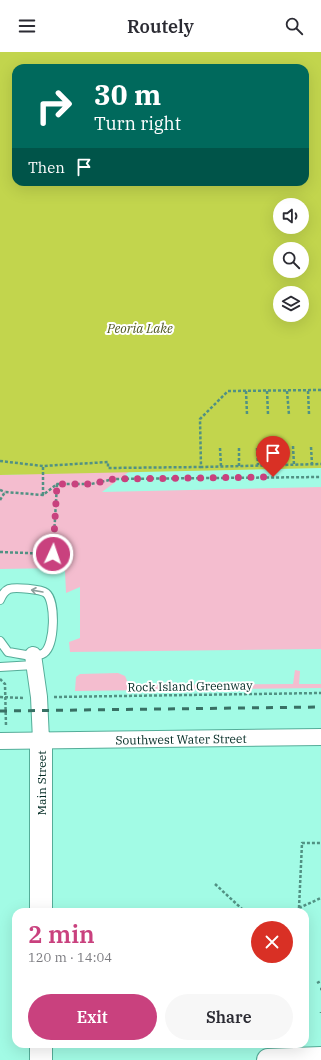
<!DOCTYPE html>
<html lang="en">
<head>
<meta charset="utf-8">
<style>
	:root { --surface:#fff; --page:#f7f7f7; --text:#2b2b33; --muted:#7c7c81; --accent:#c9417e }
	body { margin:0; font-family:"IBM Plex Serif",serif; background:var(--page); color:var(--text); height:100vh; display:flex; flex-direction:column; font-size:15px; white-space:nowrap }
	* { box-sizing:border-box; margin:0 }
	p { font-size:13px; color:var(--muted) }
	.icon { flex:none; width:22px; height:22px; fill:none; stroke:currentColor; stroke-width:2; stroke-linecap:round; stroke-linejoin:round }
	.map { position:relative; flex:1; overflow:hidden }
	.details { position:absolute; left:12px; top:856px; width:297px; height:140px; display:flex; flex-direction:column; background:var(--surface); border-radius:12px; box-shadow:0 4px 16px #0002 }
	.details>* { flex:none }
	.hud { position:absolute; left:12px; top:12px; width:297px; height:122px; border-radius:12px; box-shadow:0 4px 16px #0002; background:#00695c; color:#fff; overflow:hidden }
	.tools { position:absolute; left:273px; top:146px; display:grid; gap:8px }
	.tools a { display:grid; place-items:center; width:36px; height:36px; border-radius:50%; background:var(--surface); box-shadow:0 4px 16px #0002; font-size:20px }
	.pin { position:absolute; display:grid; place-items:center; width:34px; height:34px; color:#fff; margin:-41px -17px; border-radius:50% 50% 50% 0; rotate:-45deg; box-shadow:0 0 4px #0007 }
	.pin .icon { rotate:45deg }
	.me { position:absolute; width:44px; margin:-22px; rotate:3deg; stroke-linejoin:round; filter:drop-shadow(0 0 3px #0008) }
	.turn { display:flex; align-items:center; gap:14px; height:84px; padding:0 16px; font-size:18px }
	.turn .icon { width:52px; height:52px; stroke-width:2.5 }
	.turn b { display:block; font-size:28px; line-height:34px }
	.then { display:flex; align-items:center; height:38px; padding:0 16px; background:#0003; gap:8px; font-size:15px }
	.round { display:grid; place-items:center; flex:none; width:42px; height:42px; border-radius:21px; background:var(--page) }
	.summary { display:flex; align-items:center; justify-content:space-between; height:68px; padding:0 16px }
	h1 { font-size:24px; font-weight:600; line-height:30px; color:var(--accent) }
	.cta { display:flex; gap:8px; margin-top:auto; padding:8px 16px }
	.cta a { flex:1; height:46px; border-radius:24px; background:var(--accent); color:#fff; font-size:16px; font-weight:600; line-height:46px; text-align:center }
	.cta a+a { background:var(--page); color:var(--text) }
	header { display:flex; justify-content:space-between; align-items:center; height:52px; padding:0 16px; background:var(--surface); font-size:18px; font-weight:600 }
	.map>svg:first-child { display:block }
	.green { fill:#f4bdcf }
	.water { fill:#c2d54d; fill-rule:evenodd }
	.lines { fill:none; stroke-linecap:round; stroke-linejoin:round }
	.lane-casing { stroke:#55ad99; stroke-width:10 }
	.street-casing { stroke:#55ad99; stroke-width:18 }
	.secondary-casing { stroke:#55ad99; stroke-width:24 }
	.path { stroke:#519183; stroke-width:2.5; stroke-dasharray:3 2; stroke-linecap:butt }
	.lane { stroke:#fff; stroke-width:8 }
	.street { stroke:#fff; stroke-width:16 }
	.secondary { stroke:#fff; stroke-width:22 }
	.rail { stroke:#387064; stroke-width:3; stroke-dasharray:7 7; stroke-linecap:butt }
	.oneway { stroke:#8d9f9c }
	.route { stroke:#c9417e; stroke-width:7; stroke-dasharray:0 12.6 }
	.labels { text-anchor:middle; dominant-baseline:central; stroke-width:4; stroke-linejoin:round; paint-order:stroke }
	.street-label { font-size:12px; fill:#022a23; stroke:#fff }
	.water-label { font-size:13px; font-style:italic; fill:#4f5722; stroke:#fff }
</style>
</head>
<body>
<header><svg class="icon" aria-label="menu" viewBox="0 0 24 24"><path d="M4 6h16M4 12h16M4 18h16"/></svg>Routely<svg class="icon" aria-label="search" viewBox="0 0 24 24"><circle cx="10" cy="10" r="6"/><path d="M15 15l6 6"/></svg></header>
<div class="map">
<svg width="321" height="1008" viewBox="0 0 321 1008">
	<rect width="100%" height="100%" fill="#a2fbe5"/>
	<!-- green -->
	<g class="green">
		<polygon points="130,419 102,440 321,435 321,597 70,600 69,590 80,586 80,535 66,541 65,519 61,516 0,517 0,423"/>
		<polygon points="295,618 300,619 299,632 321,632 321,636 75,639 76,625 80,622 118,621 125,624 129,633 293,632"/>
	</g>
	<!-- water -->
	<path class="water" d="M0 0H321V416L0 423ZM16 16H305V130H16ZM280 153H302V175H280ZM280 197H302V219H280ZM280 241H302V263H280Z"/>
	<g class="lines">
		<!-- lane casing -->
		<g class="lane-casing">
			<g id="lane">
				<path d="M0 548C2 543 4 539 9 537 15 535 41 537 46 541 56 549 55 593 44 601 35 607 18 601 8 600L0 589"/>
				<polyline points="0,615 34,613"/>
			</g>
		</g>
		<!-- street casing -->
		<g class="street-casing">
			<g id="street">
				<polyline points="33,603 39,645 41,688"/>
				<path id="s1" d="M0 689 321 685"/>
			</g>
		</g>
		<!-- secondary casing -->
		<g class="secondary-casing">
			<g id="secondary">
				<polyline points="41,688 41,860"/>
				<polyline points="41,992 41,1008"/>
				<polyline points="268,1008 321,1006"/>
			</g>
		</g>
		<!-- path -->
		<g class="path">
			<polyline points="321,338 228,339 200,367 201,415 321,412"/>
			<polyline points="246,339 247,362"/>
			<polyline points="267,339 268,362"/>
			<polyline points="287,339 289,363"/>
			<polyline points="308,339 309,362"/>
			<polyline points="293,394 294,413"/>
			<polyline points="311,395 312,412"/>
			<polyline points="220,396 221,414"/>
			<polyline points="257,396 258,413"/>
			<polyline points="276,396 276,413"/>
			<polyline points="0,409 43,414 108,410 108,416 201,415"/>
			<polyline points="239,414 239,396"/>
			<polyline points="0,438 5,440"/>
			<polyline points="43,443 43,414"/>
			<polyline points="0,448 5,440 43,443 57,432 91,432 114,427 321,425"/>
			<polyline points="0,500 53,502 57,432"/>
			<polyline points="0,627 5,632 6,674"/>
			<polyline points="0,645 23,646"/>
			<polyline points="54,645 321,641"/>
			<polyline points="215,832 242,857"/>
			<polyline points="299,856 321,846"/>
			<polyline points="296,860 299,856 302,791 321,791"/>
			<polyline points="317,931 321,929"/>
			<polyline points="320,937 321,937"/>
			<polyline points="321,960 321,961"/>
		</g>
		<!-- lane -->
		<use href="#lane" class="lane"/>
		<!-- street -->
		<use href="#street" class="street"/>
		<!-- secondary -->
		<use href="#secondary" class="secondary"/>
		<!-- rail -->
		<polyline class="rail" points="0,659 321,655"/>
	</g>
	<!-- one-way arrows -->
	<defs><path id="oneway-shaft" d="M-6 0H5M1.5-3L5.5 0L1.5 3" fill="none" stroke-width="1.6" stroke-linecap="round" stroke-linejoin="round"/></defs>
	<use class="oneway" href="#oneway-shaft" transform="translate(37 539) rotate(-170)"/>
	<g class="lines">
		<!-- route -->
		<polyline class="route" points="53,502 57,432 91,432 114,427 273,425"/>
	</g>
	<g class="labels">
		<!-- street labels -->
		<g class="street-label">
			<text transform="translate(190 634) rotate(-1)">Rock Island Greenway</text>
			<text stroke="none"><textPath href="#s1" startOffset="181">Southwest Water Street</textPath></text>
			<text transform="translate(41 731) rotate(-90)">Main Street</text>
		</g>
		<!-- water labels -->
		<g class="water-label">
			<text x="140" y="276">Peoria Lake</text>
		</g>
	</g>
</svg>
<div class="tools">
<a><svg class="icon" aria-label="sound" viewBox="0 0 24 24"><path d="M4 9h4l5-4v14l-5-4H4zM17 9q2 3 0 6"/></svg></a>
<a><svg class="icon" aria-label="search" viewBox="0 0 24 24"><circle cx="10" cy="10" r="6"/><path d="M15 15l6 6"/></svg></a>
<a><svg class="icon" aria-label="layers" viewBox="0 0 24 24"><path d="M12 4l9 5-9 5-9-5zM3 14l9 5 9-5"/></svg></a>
</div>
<div class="pin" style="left:273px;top:425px;background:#d93025"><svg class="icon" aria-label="arrive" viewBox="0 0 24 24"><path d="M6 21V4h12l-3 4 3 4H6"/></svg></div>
<svg class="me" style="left:53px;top:502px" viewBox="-20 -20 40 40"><circle r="17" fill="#c9417e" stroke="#fff" stroke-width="3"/><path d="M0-11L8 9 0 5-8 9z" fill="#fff"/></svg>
<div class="hud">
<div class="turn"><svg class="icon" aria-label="right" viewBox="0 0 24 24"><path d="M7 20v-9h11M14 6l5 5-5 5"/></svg><div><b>30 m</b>Turn right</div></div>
<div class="then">Then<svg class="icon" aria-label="arrive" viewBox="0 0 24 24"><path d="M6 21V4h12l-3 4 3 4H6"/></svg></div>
</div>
<section class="details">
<div class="summary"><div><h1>2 min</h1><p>120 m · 14:04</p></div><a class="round" style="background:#d93025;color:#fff"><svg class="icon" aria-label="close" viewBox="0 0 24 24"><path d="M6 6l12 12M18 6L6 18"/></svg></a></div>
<div class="cta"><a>Exit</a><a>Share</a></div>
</section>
</div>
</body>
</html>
